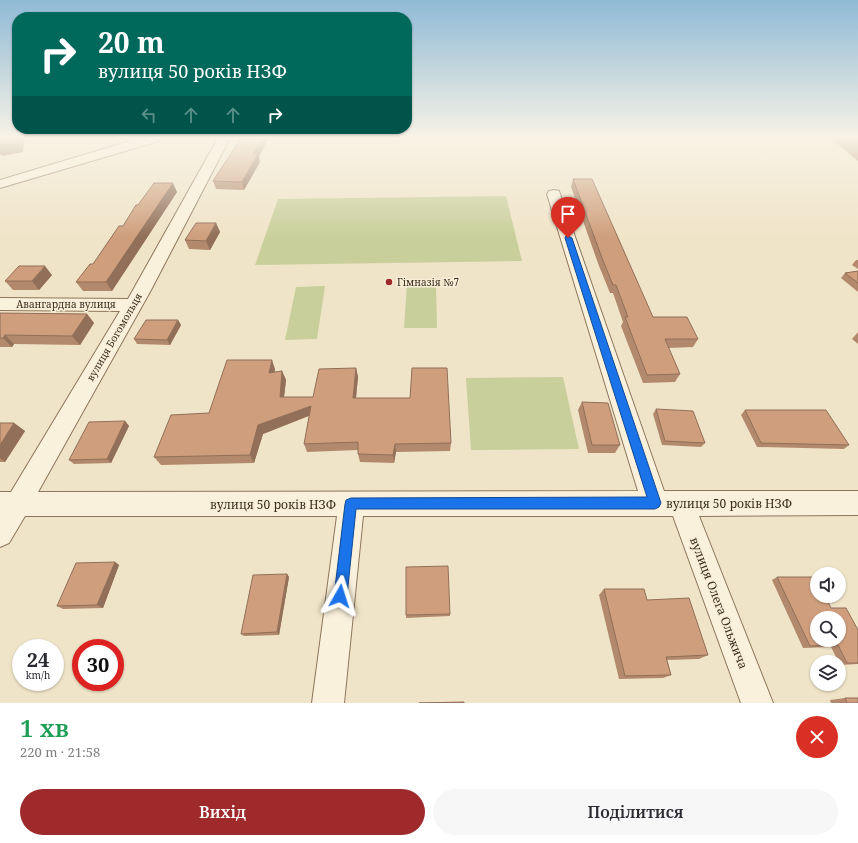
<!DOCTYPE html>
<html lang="uk">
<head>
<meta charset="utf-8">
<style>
	:root { --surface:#fff; --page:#f7f7f7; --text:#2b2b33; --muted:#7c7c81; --accent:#9e2a2b }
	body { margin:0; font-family:"Noto Serif",serif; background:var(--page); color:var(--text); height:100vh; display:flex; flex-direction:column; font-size:15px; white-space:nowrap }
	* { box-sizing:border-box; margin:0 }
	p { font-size:13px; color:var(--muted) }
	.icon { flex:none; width:22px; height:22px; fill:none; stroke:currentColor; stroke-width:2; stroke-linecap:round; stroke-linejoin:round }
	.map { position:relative; height:703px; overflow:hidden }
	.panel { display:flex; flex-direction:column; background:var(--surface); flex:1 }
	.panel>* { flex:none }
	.guide { position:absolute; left:12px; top:12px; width:400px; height:122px; border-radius:16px; box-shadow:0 1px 3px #0004; background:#00695c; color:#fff; overflow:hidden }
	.tools { position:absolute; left:810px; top:567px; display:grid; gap:8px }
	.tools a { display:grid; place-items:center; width:36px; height:36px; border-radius:50%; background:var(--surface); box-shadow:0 1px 3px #0004; font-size:20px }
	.speed { position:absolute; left:12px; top:639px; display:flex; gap:8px; font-size:20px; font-weight:700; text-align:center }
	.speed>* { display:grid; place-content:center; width:52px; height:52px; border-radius:50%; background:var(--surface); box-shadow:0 1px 3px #0004; line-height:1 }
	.speed small { font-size:10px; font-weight:400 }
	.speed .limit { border:6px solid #d22; background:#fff; color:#111 }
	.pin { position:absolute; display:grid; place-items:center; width:34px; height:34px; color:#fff; margin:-41px -17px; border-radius:50% 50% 50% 0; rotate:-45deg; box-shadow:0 0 4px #0007 }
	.pin .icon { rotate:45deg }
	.me { position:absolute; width:44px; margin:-22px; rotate:6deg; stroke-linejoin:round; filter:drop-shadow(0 0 3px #0008) }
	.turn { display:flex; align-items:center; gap:14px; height:84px; padding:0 20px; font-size:18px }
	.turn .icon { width:52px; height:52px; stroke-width:2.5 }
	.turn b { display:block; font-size:28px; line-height:34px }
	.lanes { display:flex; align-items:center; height:38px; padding:0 20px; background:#0003; justify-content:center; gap:20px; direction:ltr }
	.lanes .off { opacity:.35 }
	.round { display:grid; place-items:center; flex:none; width:42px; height:42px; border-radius:21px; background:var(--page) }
	.summary { display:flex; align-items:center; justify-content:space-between; height:68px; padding:0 20px }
	h1 { font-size:24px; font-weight:600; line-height:30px; color:#1e9e55 }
	.cta { display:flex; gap:8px; margin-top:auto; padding:8px 20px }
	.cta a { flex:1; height:46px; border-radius:24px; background:var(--accent); color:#fff; font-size:16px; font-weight:600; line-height:46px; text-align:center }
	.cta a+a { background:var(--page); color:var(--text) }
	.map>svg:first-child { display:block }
	.green { fill:#c9cf9b }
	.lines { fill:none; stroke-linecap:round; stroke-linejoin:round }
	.minor-casing { stroke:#8d765c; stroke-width:2 }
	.minor { fill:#faf1dc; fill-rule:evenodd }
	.wall { fill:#b2896c }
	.shaded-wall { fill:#916f58 }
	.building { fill:#cf9f7d; stroke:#916f58; fill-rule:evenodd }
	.route { fill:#1a73e8; stroke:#114b97 }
	.poi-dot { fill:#9e2a2b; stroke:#f7eed8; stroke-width:1.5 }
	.labels { text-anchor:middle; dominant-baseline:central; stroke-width:3; stroke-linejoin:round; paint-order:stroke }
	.poi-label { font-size:10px; fill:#3d2e20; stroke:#f7eed8; text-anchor:start }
	.street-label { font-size:10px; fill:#3d2e20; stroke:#f7eed8 }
	.near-street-label { font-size:12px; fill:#3d2e20; stroke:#f7eed8 }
</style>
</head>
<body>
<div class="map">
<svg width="858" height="703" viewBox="0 0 858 703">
	<rect width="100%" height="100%" fill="#f0e4c8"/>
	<!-- green -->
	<g class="green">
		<polygon points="506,196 522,261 255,265 278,199"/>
		<polygon points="407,284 436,284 437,328 404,328"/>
		<polygon points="325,286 317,339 285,340 296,287"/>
		<polygon points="563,377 579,449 471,450 466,378"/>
	</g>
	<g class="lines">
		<!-- minor casing -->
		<g class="minor-casing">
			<g id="minor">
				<polygon points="140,138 161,138 159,141 0,188 0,180"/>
				<polygon points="218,138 230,138 151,290 38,492 638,491 547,194 549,191 554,190 559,191 664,491 858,491 858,515 699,516 773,703 741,703 673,516 363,516 344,703 312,703 337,516 25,516 9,543 0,547 0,492 11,492 120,311 0,310 0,298 128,299"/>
			</g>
		</g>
		<!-- minor -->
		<use href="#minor" class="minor"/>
	</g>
	<!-- wall -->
	<g class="wall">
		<polygon points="831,138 858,138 858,161"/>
		<polygon points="267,141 259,156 260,162 244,190 216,189 213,181"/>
		<polygon points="573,179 653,317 698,339 693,347 668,348 680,374 675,382 643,383 621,326 623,322 613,293 610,293 599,266 571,187"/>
		<polygon points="177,192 112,291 83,291 76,282 93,264 123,226 138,205"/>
		<polygon points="216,223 220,232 210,250 189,249 185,240"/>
		<polygon points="856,260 858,260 858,269 852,265"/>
		<polygon points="858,271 858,292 841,278 845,273"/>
		<polygon points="52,275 39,290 13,290 5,281"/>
		<polygon points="0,313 87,314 94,323 80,345 14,344 12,347 0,347"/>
		<polygon points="178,320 181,325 170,345 137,344 134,339"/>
		<polygon points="858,332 858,344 852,339"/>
		<polygon points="356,368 358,377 356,398 451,443 450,451 396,452 394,463 360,462 358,454 358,450 307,452 304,444 309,416 263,434 254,463 161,465 154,457 209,413 275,369 274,372 282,371 286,380 284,397 313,397"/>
		<polygon points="582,402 620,445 615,453 588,453 578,410"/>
		<polygon points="656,409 705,443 701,447 662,445 653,414"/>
		<polygon points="745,410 849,445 844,449 757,447 741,415"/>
		<polygon points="125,421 129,426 111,463 74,464 69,460"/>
		<polygon points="0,423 14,423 25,431 5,462 0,462"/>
		<polygon points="115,562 119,565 103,608 63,609 57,606"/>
		<polygon points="287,574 289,577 279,635 244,636 241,634"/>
		<polygon points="777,577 831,608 858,630 858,664 840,665 831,647 803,648 772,580"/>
		<polygon points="604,589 647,600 708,655 699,659 667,660 671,675 663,678 619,679 599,595"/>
		<polygon points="450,614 450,616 406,618 406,615"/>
		<polygon points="845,698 858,703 831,703 830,700"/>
	</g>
	<!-- shaded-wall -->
	<g class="shaded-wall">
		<polygon points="15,138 25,138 23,152 2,156 0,154 0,142"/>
		<polygon points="263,138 266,138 267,141 259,156 260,162 244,190 242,182 253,154"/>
		<polygon points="173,183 177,192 112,291 106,282"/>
		<polygon points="216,223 220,232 210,250 206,241"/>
		<polygon points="45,266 52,275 39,290 32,281"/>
		<polygon points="87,314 94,323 80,345 72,336"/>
		<polygon points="178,320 181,325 170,345 167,340"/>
		<polygon points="5,335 14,344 12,347 3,338"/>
		<polygon points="272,360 275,369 273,382 269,373"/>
		<polygon points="356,368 358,377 355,406 353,398"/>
		<polygon points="282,371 286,380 283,406 280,397"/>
		<polygon points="311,406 313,414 263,434 254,463 250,455 258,425"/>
		<polygon points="125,421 129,426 111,463 107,459"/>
		<polygon points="14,423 25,431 5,462 0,458 0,445"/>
		<polygon points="395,444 396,452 394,463 393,455"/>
		<polygon points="115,562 119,565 103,608 97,605"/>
		<polygon points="287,574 289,577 279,635 277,632"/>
	</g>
	<!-- building -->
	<g class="building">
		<polygon points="0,138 15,138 15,140 0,142"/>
		<polygon points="241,138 263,138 253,154 258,154 242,182 213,181"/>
		<polygon points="573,179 592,179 653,317 687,317 698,339 665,339 680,374 647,375 625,317 628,317 616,285 613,285 602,258"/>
		<polygon points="154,183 173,183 106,282 76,282 90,264 93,264 119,226 123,226 136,205 138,205"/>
		<polygon points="196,223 216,223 206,241 185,240"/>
		<polygon points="19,266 45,266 32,281 5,281"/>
		<polygon points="858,271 858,283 845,273"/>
		<polygon points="0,313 87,314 72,336 5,335 3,338 0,338"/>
		<polygon points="146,320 178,320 167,340 134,339"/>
		<polygon points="227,360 272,360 269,373 282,371 280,397 313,397 319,369 356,368 353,398 410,398 412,368 447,368 451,443 395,444 393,455 358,454 358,442 304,444 311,406 258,425 250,455 154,457 171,415 209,413"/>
		<polygon points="582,402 608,403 620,445 592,445"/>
		<polygon points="656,409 693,411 705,443 665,441"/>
		<polygon points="745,410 826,410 849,445 761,443"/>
		<polygon points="125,421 107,459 69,460 89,422"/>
		<polygon points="0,423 14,423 0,445"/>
		<polygon points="115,562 97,605 57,606 76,563"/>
		<polygon points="448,566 450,614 406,615 406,567"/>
		<polygon points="287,574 277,632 241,634 253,575"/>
		<path d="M777 577H815L817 580V596H825L831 608H846L858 630V663H847L838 645 810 646ZM817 618H839V640H817Z"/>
		<polygon points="604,589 644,589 647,600 689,598 708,655 666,657 671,675 625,676"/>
		<polygon points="845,698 858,698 858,703 847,703"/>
		<polygon points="464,702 464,703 419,703"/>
	</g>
	<!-- sky -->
	<linearGradient id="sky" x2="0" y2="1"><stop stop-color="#8fbad6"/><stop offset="0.58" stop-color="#f8f3e6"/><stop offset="1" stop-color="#f8f3e6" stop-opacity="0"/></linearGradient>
	<rect width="858" height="237" fill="url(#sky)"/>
	<!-- route -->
	<polygon class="route" points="566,236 568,236 572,238 661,503 659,507 655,509 356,509 347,596 345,600 340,602 336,600 334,596 345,504 346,500 351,498 647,497 565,238"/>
	<!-- markers -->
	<circle class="poi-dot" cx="389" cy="282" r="4"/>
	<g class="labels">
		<!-- poi labels -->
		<g class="poi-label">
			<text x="397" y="282">Гімназія №7</text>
		</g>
		<!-- street labels -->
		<g class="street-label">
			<text x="66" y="304">Авангардна вулиця</text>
			<text transform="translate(114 337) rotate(-60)">вулиця Богомольця</text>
		</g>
		<!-- near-street labels -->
		<g class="near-street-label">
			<text x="729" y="503">вулиця 50 років НЗФ</text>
			<text x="273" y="504">вулиця 50 років НЗФ</text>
			<text transform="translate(719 603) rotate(69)">вулиця Олега Ольжича</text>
		</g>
	</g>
</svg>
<div class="tools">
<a><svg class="icon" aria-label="sound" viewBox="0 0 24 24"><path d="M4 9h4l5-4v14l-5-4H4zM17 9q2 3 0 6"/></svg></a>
<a><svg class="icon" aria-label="search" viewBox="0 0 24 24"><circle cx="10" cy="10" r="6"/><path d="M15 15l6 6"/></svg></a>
<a><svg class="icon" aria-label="layers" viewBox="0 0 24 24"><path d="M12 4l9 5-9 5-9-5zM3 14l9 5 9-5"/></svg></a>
</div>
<div class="speed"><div>24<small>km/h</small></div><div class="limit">30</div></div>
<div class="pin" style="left:568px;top:238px;background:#d93025"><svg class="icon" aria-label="arrive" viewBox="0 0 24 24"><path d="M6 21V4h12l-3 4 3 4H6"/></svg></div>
<svg class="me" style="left:340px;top:596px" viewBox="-20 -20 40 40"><path d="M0-17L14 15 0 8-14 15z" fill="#1a73e8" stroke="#fff" stroke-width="4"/></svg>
<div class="guide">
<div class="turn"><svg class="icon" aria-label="right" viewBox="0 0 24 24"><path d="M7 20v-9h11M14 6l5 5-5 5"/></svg><div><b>20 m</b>вулиця 50 років НЗФ</div></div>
<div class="lanes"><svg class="icon off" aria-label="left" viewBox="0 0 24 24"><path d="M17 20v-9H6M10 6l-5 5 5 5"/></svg><svg class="icon off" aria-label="ahead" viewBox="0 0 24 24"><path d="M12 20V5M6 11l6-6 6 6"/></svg><svg class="icon off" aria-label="ahead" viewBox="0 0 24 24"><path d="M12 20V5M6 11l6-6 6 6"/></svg><svg class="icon" aria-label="right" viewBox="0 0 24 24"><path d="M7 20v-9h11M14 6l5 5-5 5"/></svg></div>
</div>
</div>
<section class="panel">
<div class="summary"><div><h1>1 хв</h1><p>220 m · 21:58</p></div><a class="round" style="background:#d93025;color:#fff"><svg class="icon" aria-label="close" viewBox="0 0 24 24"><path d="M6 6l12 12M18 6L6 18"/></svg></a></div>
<div class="cta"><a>Вихід</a><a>Поділитися</a></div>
</section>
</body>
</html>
